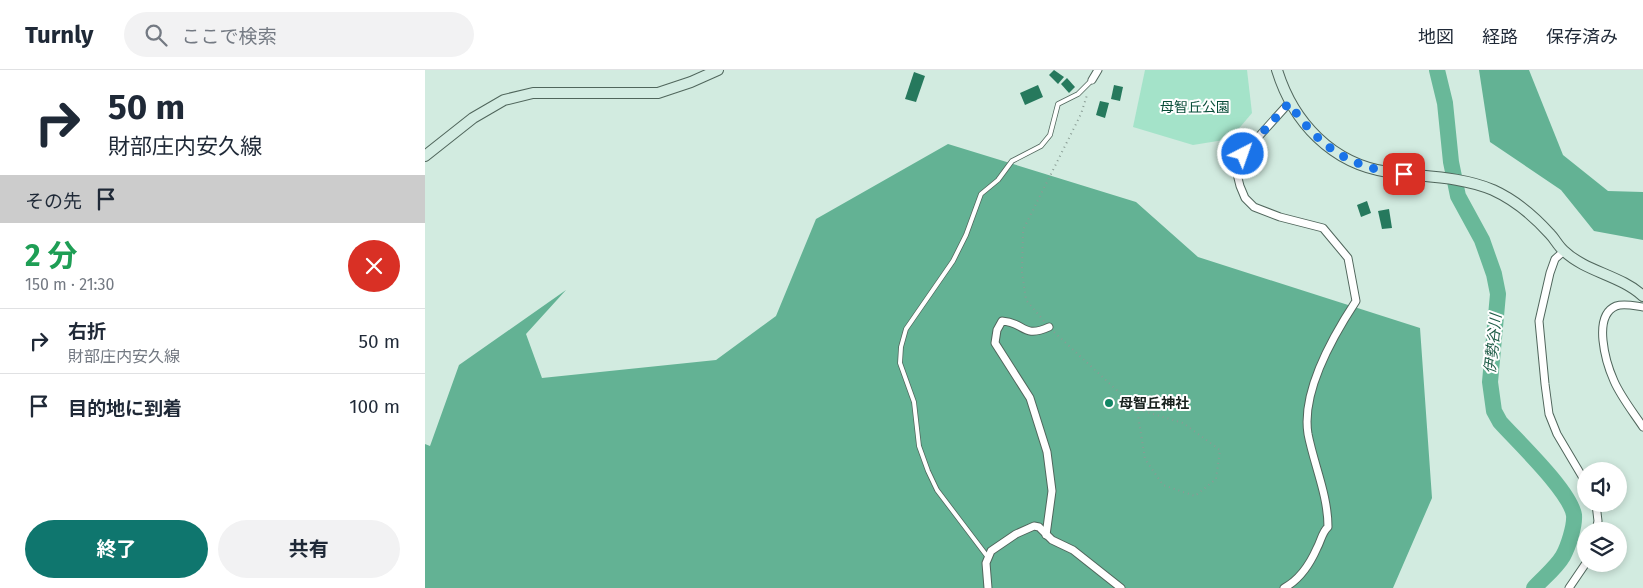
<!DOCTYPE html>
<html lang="ja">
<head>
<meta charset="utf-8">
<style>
	:root { --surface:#fff; --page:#f2f2f3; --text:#1f2937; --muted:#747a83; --line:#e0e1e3; --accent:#0f766e }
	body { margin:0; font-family:"Fira Sans","Noto Sans JP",sans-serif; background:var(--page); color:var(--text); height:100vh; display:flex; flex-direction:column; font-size:19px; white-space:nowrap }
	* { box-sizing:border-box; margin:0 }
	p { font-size:16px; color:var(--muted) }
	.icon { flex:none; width:28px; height:28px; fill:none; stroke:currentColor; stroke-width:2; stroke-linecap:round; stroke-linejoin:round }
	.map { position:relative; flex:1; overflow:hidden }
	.side { display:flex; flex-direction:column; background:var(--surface); width:425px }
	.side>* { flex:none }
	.guide { background:#fff; color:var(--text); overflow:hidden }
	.buttons { position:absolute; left:1152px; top:392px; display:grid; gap:10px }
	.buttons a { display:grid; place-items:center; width:50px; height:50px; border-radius:50%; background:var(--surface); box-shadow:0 2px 8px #0003; font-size:25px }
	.pin { position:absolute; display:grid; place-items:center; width:42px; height:42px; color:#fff; margin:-21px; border-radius:10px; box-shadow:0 2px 8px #0006 }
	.me { position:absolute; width:55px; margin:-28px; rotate:41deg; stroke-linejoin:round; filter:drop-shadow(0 0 4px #0008) }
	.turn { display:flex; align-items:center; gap:18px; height:105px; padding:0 25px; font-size:22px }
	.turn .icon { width:65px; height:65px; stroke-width:2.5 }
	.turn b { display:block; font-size:35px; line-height:42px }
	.then { display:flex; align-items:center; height:48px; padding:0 25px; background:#0003; gap:10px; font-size:19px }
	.round { display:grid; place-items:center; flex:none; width:52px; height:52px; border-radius:26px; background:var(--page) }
	.summary { display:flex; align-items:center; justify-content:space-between; height:85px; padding:0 25px }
	h1 { font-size:30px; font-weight:700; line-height:38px; color:#1e9e55 }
	.primary-button { display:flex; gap:10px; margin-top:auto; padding:10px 25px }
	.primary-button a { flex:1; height:58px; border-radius:30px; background:var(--accent); color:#fff; font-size:20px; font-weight:700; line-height:58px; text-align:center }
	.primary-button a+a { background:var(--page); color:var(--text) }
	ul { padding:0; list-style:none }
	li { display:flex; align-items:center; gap:15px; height:65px; padding:0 25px; border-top:1px solid var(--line) }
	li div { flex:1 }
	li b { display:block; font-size:19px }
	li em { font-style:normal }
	header { display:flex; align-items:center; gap:30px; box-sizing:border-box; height:70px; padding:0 25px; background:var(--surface); border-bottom:1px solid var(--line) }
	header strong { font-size:24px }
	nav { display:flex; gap:28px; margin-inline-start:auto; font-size:18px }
	.search { width:350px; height:45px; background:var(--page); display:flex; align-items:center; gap:12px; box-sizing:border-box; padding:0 18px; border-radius:28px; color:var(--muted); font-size:19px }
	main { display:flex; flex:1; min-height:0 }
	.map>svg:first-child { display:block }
	.green { fill:#a4e3c9 }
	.forest { fill:#63b294 }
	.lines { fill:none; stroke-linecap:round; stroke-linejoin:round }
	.river { stroke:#69b899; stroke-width:16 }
	.building { fill:#26795d }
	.lane-casing { stroke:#50665c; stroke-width:5.5 }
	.street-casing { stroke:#50665c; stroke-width:9 }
	.secondary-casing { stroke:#50665c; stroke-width:12 }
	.path { stroke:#899c94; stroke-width:2; stroke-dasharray:1 4; stroke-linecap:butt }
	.lane { stroke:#fff; stroke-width:4 }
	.street { stroke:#fff; stroke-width:7 }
	.secondary { stroke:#d3ece2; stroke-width:10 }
	.route { stroke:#1a73e8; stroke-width:9; stroke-dasharray:0 16.2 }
	.poi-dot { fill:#128564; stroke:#fff; stroke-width:2 }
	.labels { text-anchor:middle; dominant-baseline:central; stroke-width:4; stroke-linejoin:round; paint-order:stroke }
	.park-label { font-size:14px; fill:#094d39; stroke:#fff }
	.poi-label { font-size:14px; font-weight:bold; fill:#18211d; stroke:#fff; text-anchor:start }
	.water-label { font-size:15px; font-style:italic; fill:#205d48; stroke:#fff }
</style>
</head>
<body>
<header>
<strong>Turnly</strong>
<div class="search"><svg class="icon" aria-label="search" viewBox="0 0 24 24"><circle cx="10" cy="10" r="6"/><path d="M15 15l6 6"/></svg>ここで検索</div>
<nav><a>地図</a><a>経路</a><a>保存済み</a></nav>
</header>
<main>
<section class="side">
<div class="guide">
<div class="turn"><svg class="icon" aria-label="right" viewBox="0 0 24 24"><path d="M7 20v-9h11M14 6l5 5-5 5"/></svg><div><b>50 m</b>財部庄内安久線</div></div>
<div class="then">その先<svg class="icon" aria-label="arrive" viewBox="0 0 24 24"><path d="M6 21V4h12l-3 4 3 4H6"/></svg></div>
</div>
<div class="summary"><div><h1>2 分</h1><p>150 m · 21:30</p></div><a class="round" style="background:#d93025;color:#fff"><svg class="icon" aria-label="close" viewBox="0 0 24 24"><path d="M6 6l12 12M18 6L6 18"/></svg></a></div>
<ul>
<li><svg class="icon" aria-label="right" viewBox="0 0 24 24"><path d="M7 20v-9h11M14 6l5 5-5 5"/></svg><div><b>右折</b><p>財部庄内安久線</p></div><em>50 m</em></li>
<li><svg class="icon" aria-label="arrive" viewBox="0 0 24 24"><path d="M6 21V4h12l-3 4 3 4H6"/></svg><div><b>目的地に到着</b></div><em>100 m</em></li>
</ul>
<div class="primary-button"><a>終了</a><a>共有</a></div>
</section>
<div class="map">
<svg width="1218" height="518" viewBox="0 0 1218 518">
	<rect width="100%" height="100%" fill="#d2ebe0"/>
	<!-- green -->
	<polygon class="green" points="720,0 822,0 827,43 805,69 768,75 708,57"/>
	<!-- forest -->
	<g class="forest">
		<polygon points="1054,0 1104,0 1138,85 1183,121 1218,122 1218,170 1169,161 1136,120 1065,72"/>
		<polygon points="523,74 711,132 773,187 995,258 1007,428 968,518 0,518 0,374 5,376 34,295 141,220 101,264 117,308 291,290 351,246 391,149"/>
	</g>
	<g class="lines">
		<!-- river -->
		<path class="river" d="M1012 0 1020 33 1026 92 1033 126 1057 170 1069 204 1073 224 1065 312 1069 341 1075 352C1093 372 1145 421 1149 445 1150 456 1143 477 1138 486 1131 498 1118 508 1109 518"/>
	</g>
	<!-- building -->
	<g class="building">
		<polygon points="629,0 639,7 633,14 624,5"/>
		<polygon points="489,2 500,6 491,32 480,29"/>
		<polygon points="642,8 650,17 644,23 636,14"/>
		<polygon points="613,15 618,27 600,35 595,23"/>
		<polygon points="689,15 698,17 695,31 686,29"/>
		<polygon points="675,31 684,33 680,48 671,45"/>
		<polygon points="942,131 946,143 936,147 932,135"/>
		<polygon points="964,139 967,158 957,159 953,141"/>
	</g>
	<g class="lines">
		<!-- lane casing -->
		<g class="lane-casing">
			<polyline id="lane" points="562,486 512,420 503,401 494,376 489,332 475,293 476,277 481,259 528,191 541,165 556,124 573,110 587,91 616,76 625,65 633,34 653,24 667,10"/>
		</g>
		<!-- street casing -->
		<g class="street-casing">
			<g id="street">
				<polyline points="667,10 673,0"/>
				<polyline points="1139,181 1130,189 1125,203 1114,251 1120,314 1124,344 1132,364 1161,413"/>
				<path d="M1218 237C1210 236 1199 233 1191 236 1167 246 1181 293 1189 311 1196 327 1208 342 1218 357"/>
				<polyline points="1171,461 1173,451 1171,434"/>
				<path d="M621 465 627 421 622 382 605 328 570 273 572 260 577 251C600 252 597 269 624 257"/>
				<polyline points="563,518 561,493 566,481 591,464 609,456 614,457 627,470 648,480 696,518"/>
				<path d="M859 518C874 510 885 494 892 478 896 471 897 462 903 457 903 425 889 395 883 364 876 321 908 266 931 231L923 188 898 158 855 147 829 137 820 128 815 116 812 104 818 84 864 33"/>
				<polyline points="1144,518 1161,493"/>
			</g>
		</g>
		<!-- secondary casing -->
		<g class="secondary-casing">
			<g id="secondary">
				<path d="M852 0C868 52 907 94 963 102 998 107 1035 106 1068 120 1090 130 1108 145 1125 164 1130 169 1133 176 1139 181 1161 202 1195 205 1218 226"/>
				<polyline points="0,86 48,48 79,30 108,23 233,23 266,12 293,0"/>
			</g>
		</g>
		<!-- path -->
		<g class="path">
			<polyline points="619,251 601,230 597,202 598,160 656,44 662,25"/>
			<polyline points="629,262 712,339 758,353 795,380 791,409 770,426 738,415 720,389 712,339"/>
		</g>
		<!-- lane -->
		<use href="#lane" class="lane"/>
		<!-- street -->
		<use href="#street" class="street"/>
		<!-- secondary -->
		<use href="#secondary" class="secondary"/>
	</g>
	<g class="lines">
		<!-- route -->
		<path class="route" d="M818 84 864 33C895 78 925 98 979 104"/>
	</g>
	<!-- markers -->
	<circle class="poi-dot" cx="684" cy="333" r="5"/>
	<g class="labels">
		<!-- park labels -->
		<g class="park-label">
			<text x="770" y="37">母智丘公園</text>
		</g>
		<!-- poi labels -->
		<g class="poi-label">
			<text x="694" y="333">母智丘神社</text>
		</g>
		<!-- water labels -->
		<g class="water-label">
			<text transform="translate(1068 274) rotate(-84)">伊勢谷川</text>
		</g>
	</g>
</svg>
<div class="buttons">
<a><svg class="icon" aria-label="sound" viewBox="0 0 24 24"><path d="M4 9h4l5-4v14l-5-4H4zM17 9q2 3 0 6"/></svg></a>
<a><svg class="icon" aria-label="layers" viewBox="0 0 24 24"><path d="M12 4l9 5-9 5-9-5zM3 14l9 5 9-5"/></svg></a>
</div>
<div class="pin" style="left:979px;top:104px;background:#d93025"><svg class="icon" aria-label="arrive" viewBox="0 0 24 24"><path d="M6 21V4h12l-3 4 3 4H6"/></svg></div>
<svg class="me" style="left:818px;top:84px" viewBox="-20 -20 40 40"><circle r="17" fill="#1a73e8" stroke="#fff" stroke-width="3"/><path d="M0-11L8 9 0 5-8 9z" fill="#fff"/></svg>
</div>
</main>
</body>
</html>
